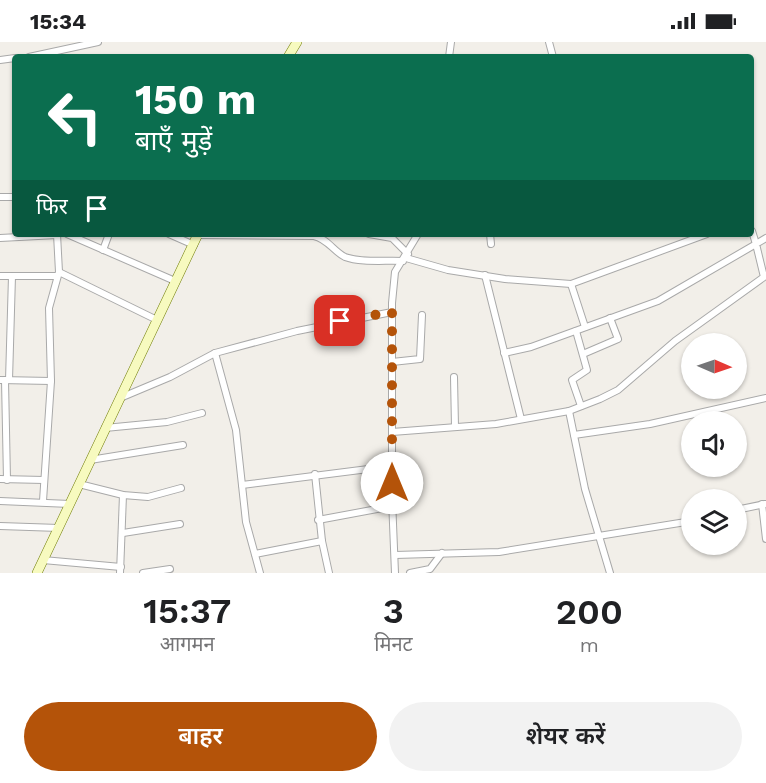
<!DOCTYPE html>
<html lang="hi">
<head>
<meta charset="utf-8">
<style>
	:root { --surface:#fff; --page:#f2f2f2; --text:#202124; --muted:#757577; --accent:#b45309 }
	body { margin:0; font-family:"Work Sans","Noto Sans Devanagari",sans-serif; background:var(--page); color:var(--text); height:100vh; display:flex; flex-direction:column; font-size:22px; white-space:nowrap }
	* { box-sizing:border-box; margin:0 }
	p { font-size:20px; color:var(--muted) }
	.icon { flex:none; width:33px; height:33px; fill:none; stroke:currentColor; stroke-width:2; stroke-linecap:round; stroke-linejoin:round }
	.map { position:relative; height:531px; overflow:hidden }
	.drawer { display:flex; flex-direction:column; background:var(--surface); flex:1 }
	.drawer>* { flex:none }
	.hud { position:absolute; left:12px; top:12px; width:742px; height:183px; border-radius:6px; box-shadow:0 2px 4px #0004; background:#0b6e4f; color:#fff; overflow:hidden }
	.needle { width:39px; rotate:92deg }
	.buttons { position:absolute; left:681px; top:291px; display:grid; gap:12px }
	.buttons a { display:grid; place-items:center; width:66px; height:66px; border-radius:50%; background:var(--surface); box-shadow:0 2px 4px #0004; font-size:30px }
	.pin { position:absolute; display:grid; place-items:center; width:51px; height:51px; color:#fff; margin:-26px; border-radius:12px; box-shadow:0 3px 9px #0006 }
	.me { position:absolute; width:66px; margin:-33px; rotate:0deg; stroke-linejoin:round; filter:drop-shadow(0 0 4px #0008) }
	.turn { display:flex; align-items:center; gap:21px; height:126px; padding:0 24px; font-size:27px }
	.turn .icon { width:78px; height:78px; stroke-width:2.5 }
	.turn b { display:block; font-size:42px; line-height:51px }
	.then { display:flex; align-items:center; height:57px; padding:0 24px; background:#0003; gap:12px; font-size:22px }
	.eta { display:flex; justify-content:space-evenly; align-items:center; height:102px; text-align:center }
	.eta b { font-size:36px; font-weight:600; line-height:42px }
	.primary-button { display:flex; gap:12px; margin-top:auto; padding:12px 24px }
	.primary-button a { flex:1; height:69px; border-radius:36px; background:var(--accent); color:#fff; font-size:24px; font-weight:600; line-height:69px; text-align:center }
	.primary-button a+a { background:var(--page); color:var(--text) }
	.status { display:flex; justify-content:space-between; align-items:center; height:42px; padding:0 30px; background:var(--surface); direction:ltr }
	.status svg { height:16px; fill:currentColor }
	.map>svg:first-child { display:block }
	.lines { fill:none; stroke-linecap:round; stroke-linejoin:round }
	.street-casing { stroke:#a9a9a9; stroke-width:8 }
	.secondary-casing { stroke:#707d05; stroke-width:10 }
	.street { stroke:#fff; stroke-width:6 }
	.secondary { stroke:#f7fabf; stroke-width:9 }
	.route { stroke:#b45309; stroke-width:10; stroke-dasharray:0 18 }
</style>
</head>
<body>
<div class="status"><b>15:34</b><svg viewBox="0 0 49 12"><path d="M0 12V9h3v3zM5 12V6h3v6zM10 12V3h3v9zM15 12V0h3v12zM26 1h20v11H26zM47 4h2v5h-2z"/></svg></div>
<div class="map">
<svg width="766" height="531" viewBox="0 0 766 531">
	<rect width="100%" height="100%" fill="#f2efe9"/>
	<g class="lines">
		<!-- street casing -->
		<g class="street-casing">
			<g id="street">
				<polyline points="549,0 553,15"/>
				<polyline points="29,15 98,0"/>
				<polyline points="449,15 451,0"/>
				<polyline points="0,18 15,16"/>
				<polyline points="0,155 15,155"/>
				<polyline points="67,192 175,239"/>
				<polyline points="169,192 194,203"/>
				<polyline points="369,192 392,196 408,212"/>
				<polyline points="490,192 491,202"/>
				<path d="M198 193 314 194C328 197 333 209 345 215 361 221 386 218 403 219"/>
				<polyline points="0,196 57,193"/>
				<polyline points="103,208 109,192"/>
				<polyline points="406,216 448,228 505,237 571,242 707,192"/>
				<polyline points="59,230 157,278"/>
				<polyline points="485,233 521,377"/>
				<polyline points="0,234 57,234"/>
				<polyline points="571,242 585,285"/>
				<polyline points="576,289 587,328 572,338 581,364"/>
				<polyline points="215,311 236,388 246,480 260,531"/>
				<polyline points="504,311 531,305 658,259 756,202 752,189"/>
				<polyline points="583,312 618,297 610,276"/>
				<polyline points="392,320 420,317 422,273"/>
				<polyline points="454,335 455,385"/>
				<polyline points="0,338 51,339"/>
				<polyline points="5,338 7,438"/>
				<polyline points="9,338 12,234"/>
				<polyline points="120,356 170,335 215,311 297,289 392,270"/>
				<polyline points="569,369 585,447 610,531"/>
				<polyline points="105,386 167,380 202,371"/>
				<polyline points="392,390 496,382 569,369 600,357 618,348 675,299 764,235 756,202 766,196"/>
				<polyline points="574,393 650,382 766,356"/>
				<polyline points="90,418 183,403"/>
				<polyline points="315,432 322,499"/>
				<polyline points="0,437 44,438"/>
				<polyline points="79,442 123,453 148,455 181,446"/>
				<polyline points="242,443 392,424"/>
				<polyline points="0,459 70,462"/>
				<polyline points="43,459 51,339 49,266 59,230 57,192"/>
				<polyline points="762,462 766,497"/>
				<polyline points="736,468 765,462"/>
				<polyline points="318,478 393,464"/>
				<polyline points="0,484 59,486"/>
				<polyline points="123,491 180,482"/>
				<polyline points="255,512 322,499 329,531"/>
				<polyline points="395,513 499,510 692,479"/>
				<polyline points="43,518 121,525"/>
				<polyline points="120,531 123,453"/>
				<polyline points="143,531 170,527"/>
				<polyline points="395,531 392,457 392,261 395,230 418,192"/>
				<polyline points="410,531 430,527 442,511"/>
			</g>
		</g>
		<!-- secondary casing -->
		<g class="secondary-casing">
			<g id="secondary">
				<polyline points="288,15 297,0"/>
				<polyline points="37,531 198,192"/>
			</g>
		</g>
		<!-- street -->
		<use href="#street" class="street"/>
		<!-- secondary -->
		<use href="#secondary" class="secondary"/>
	</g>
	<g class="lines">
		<!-- route -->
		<polyline class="route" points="340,279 392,270 392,441"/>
	</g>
</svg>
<div class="buttons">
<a><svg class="needle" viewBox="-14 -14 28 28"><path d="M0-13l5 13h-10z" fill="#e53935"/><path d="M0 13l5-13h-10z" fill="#757577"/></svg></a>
<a><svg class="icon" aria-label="sound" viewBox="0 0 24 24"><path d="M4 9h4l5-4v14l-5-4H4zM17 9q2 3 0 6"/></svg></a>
<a><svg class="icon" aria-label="layers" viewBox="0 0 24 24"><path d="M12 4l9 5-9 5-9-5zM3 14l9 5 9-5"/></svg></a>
</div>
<div class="pin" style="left:340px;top:279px;background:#d93025"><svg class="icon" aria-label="arrive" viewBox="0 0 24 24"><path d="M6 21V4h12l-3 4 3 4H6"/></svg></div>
<svg class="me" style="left:392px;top:441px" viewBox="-20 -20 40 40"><circle r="19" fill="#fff"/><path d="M0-13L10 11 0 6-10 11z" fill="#b45309"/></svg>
<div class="hud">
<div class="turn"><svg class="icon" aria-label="left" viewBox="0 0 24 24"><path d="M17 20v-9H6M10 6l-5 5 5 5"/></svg><div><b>150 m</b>बाएँ मुड़ें</div></div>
<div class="then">फिर<svg class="icon" aria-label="arrive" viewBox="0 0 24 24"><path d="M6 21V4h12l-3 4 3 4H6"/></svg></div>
</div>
</div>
<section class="drawer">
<div class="eta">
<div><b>15:37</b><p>आगमन</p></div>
<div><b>3</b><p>मिनट</p></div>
<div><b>200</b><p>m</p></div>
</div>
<div class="primary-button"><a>बाहर</a><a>शेयर करें</a></div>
</section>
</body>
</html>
